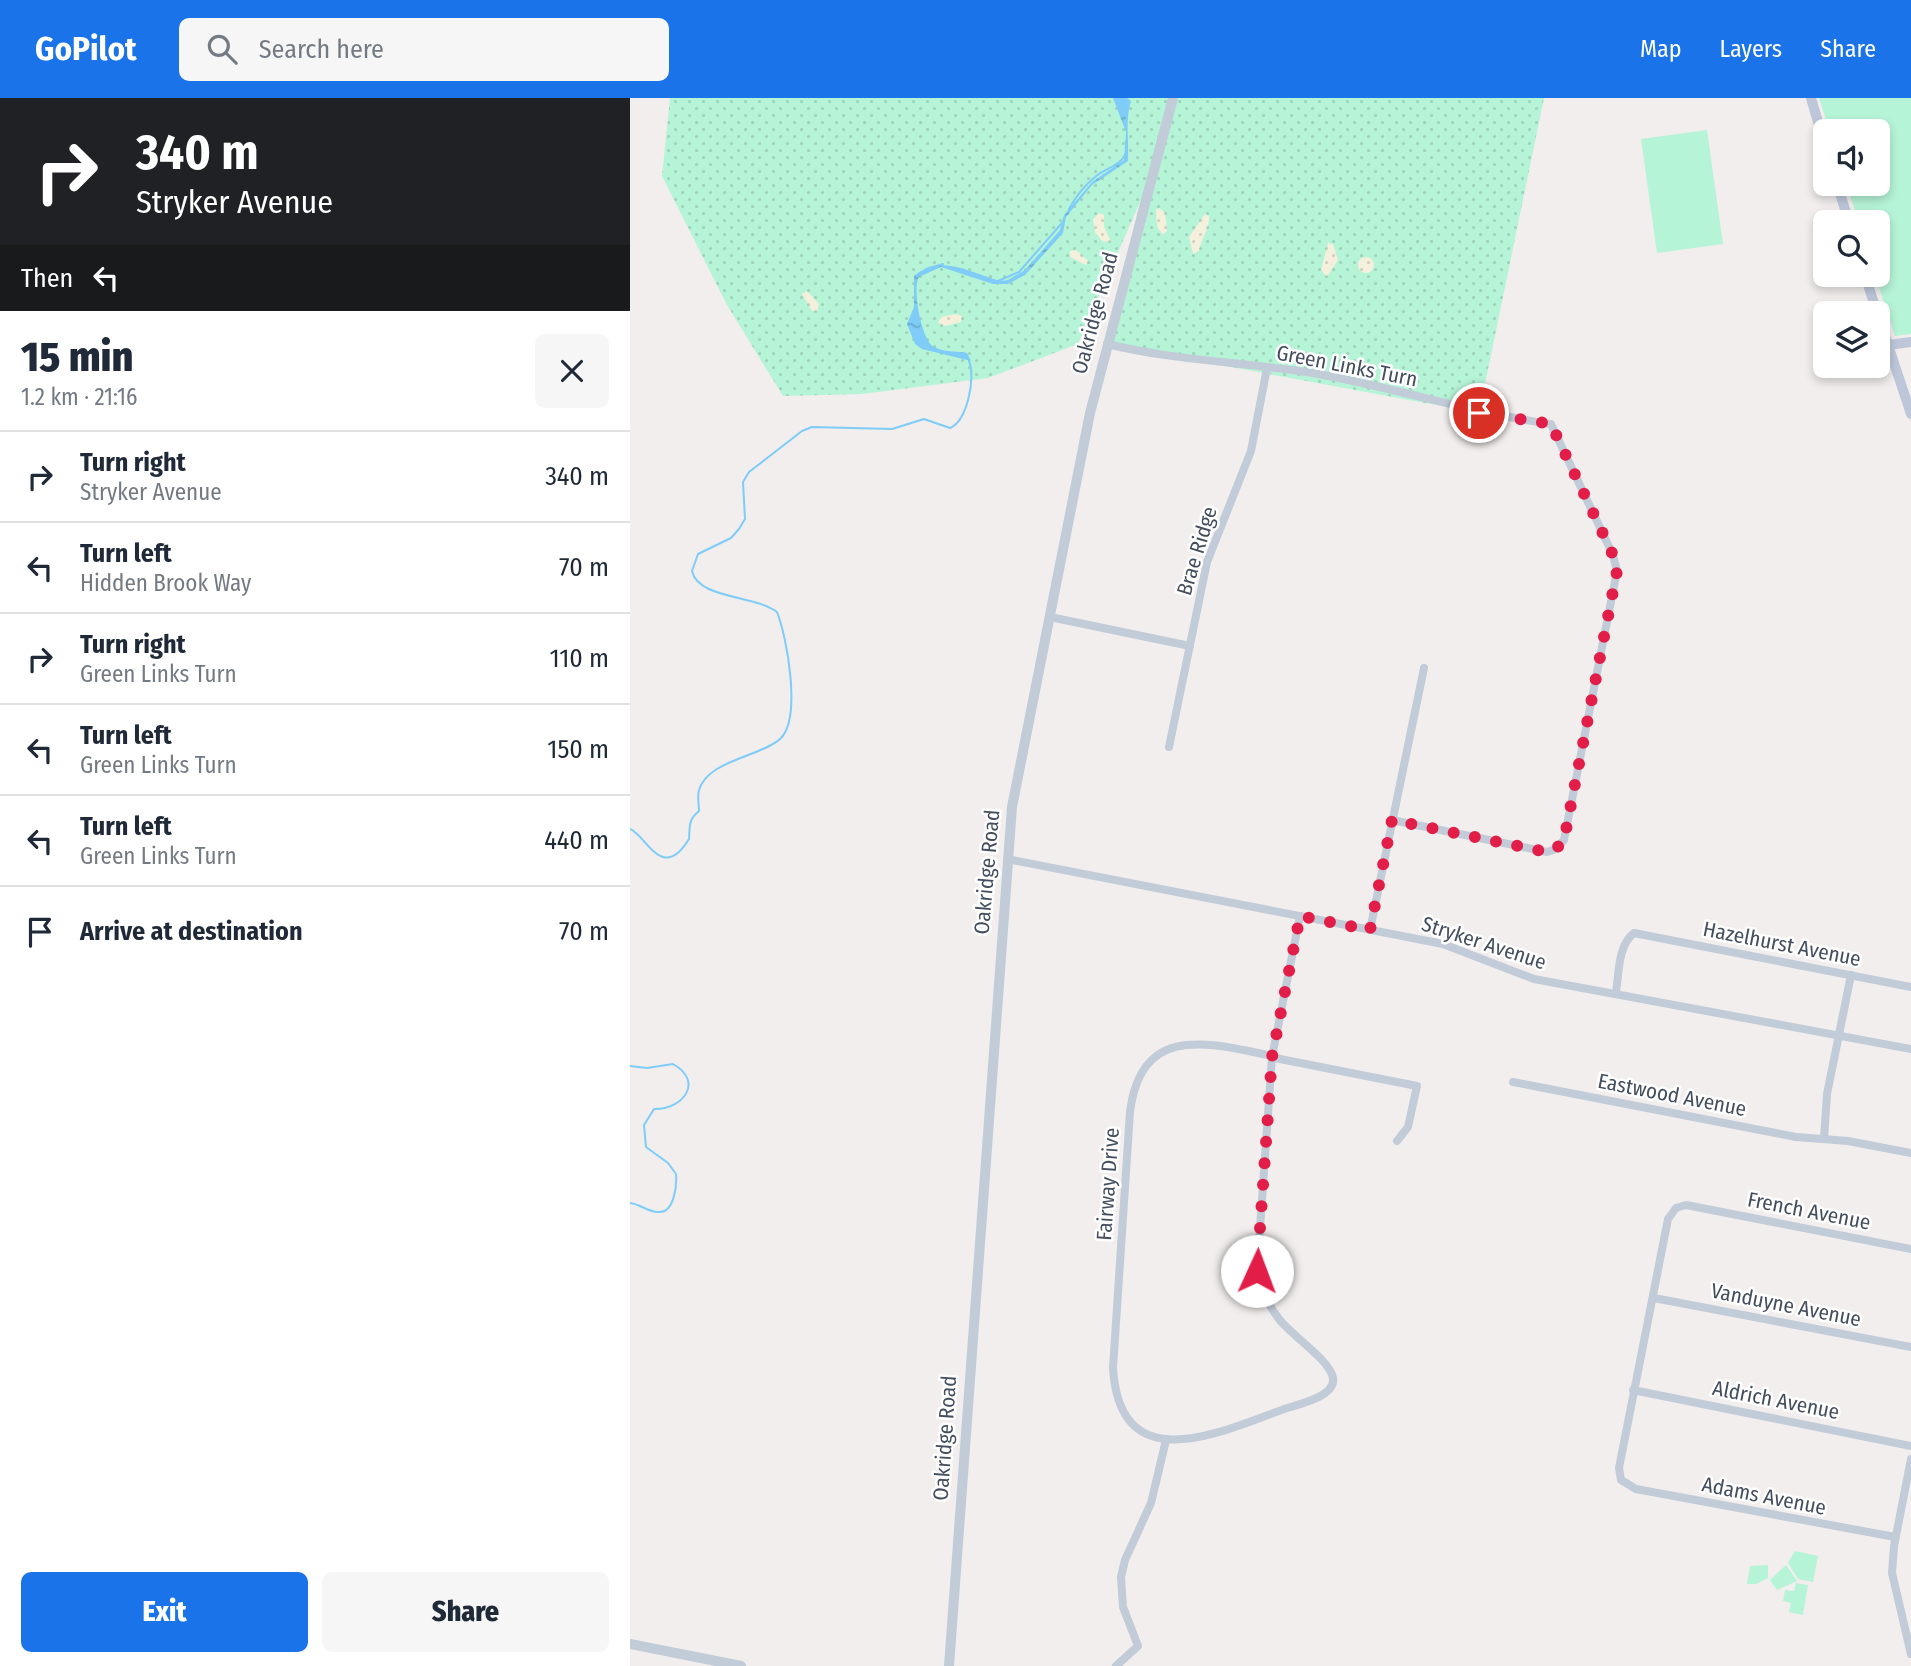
<!DOCTYPE html>
<html lang="en">
<head>
<meta charset="utf-8">
<style>
	:root { --surface:#fff; --page:#f6f6f7; --text:#1f2937; --muted:#747a83; --line:#e0e1e3; --accent:#1a73e8 }
	body { margin:0; font-family:"Fira Sans Condensed",sans-serif; background:var(--page); color:var(--text); height:100vh; display:flex; flex-direction:column; font-size:26px; white-space:nowrap }
	* { box-sizing:border-box; margin:0 }
	p { font-size:23px; color:var(--muted) }
	.icon { flex:none; width:38px; height:38px; fill:none; stroke:currentColor; stroke-width:2; stroke-linecap:round; stroke-linejoin:round }
	.map { position:relative; flex:1; overflow:hidden }
	.details { display:flex; flex-direction:column; background:var(--surface); width:630px }
	.details>* { flex:none }
	.guide { background:#202124; color:#fff; overflow:hidden }
	.fabs { position:absolute; left:1183px; top:21px; display:grid; gap:14px }
	.fabs a { display:grid; place-items:center; width:77px; height:77px; border-radius:10px; background:var(--surface); box-shadow:0 4px 10px #0003; font-size:35px }
	.pin { position:absolute; display:grid; place-items:center; width:60px; height:60px; color:#fff; margin:-30px; border:4px solid #fff; border-radius:50%; box-shadow:0 2px 7px #0007 }
	.me { position:absolute; width:77px; margin:-38px; rotate:2deg; stroke-linejoin:round; filter:drop-shadow(0 0 5px #0008) }
	.turn { display:flex; align-items:center; gap:24px; height:147px; padding:0 21px; font-size:32px }
	.turn .icon { width:91px; height:91px; stroke-width:2.5 }
	.turn b { display:block; font-size:49px; line-height:60px }
	.then { display:flex; align-items:center; height:66px; padding:0 21px; background:#0003; gap:14px; font-size:26px }
	.round { display:grid; place-items:center; flex:none; width:74px; height:74px; border-radius:10px; background:var(--page) }
	.head { display:flex; align-items:center; justify-content:space-between; height:119px; padding:0 21px }
	h1 { font-size:42px; font-weight:800; line-height:52px }
	.cta { display:flex; gap:14px; margin-top:auto; padding:14px 21px }
	.cta a { flex:1; height:80px; border-radius:10px; background:var(--accent); color:#fff; font-size:28px; font-weight:800; line-height:80px; text-align:center }
	.cta a+a { background:var(--page); color:var(--text) }
	ul { padding:0; list-style:none }
	li { display:flex; align-items:center; gap:21px; height:91px; padding:0 21px; border-top:2px solid var(--line) }
	li div { flex:1 }
	li b { display:block; font-size:26px }
	li em { font-style:normal }
	header { display:flex; align-items:center; gap:42px; box-sizing:border-box; height:98px; padding:0 35px; background:var(--accent); color:#fff }
	header strong { font-size:33px }
	nav { display:flex; gap:38px; margin-inline-start:auto; font-size:24px }
	.search { width:490px; height:63px; background:var(--page); display:flex; align-items:center; gap:18px; box-sizing:border-box; padding:0 24px; border-radius:10px; color:var(--muted); font-size:26px }
	main { display:flex; flex:1; min-height:0 }
	.map>svg:first-child { display:block }
	.grass { fill:url(#grass-dots) }
	.sand { fill:url(#sand-dots) }
	.green { fill:#b6f4d7 }
	.water { fill:url(#water-ripples) }
	.lines { fill:none; stroke-linecap:round; stroke-linejoin:round }
	.stream { stroke:#7eccf7; stroke-width:2 }
	.minor { stroke:#c2cbd8; stroke-width:8 }
	.tertiary { stroke:#c2cbd8; stroke-width:10 }
	.secondary { stroke:#bec7da; stroke-width:10 }
	.route { stroke:#e11d48; stroke-width:12; stroke-dasharray:0 21.6 }
	.labels { text-anchor:middle; dominant-baseline:central; stroke-width:5; stroke-linejoin:round; paint-order:stroke }
	.street-label { font-size:21px; fill:#444e5e; stroke:#fff }
</style>
</head>
<body>
<header>
<strong>GoPilot</strong>
<div class="search"><svg class="icon" aria-label="search" viewBox="0 0 24 24"><circle cx="10" cy="10" r="6"/><path d="M15 15l6 6"/></svg>Search here</div>
<nav><a>Map</a><a>Layers</a><a>Share</a></nav>
</header>
<main>
<section class="details">
<div class="guide">
<div class="turn"><svg class="icon" aria-label="right" viewBox="0 0 24 24"><path d="M7 20v-9h11M14 6l5 5-5 5"/></svg><div><b>340 m</b>Stryker Avenue</div></div>
<div class="then">Then<svg class="icon" aria-label="left" viewBox="0 0 24 24"><path d="M17 20v-9H6M10 6l-5 5 5 5"/></svg></div>
</div>
<div class="head"><div><h1>15 min</h1><p>1.2 km · 21:16</p></div><a class="round"><svg class="icon" aria-label="close" viewBox="0 0 24 24"><path d="M6 6l12 12M18 6L6 18"/></svg></a></div>
<ul>
<li><svg class="icon" aria-label="right" viewBox="0 0 24 24"><path d="M7 20v-9h11M14 6l5 5-5 5"/></svg><div><b>Turn right</b><p>Stryker Avenue</p></div><em>340 m</em></li>
<li><svg class="icon" aria-label="left" viewBox="0 0 24 24"><path d="M17 20v-9H6M10 6l-5 5 5 5"/></svg><div><b>Turn left</b><p>Hidden Brook Way</p></div><em>70 m</em></li>
<li><svg class="icon" aria-label="right" viewBox="0 0 24 24"><path d="M7 20v-9h11M14 6l5 5-5 5"/></svg><div><b>Turn right</b><p>Green Links Turn</p></div><em>110 m</em></li>
<li><svg class="icon" aria-label="left" viewBox="0 0 24 24"><path d="M17 20v-9H6M10 6l-5 5 5 5"/></svg><div><b>Turn left</b><p>Green Links Turn</p></div><em>150 m</em></li>
<li><svg class="icon" aria-label="left" viewBox="0 0 24 24"><path d="M17 20v-9H6M10 6l-5 5 5 5"/></svg><div><b>Turn left</b><p>Green Links Turn</p></div><em>440 m</em></li>
<li><svg class="icon" aria-label="arrive" viewBox="0 0 24 24"><path d="M6 21V4h12l-3 4 3 4H6"/></svg><div><b>Arrive at destination</b></div><em>70 m</em></li>
</ul>
<div class="cta"><a>Exit</a><a>Share</a></div>
</section>
<div class="map">
<svg width="1281" height="1568" viewBox="0 0 1281 1568">
	<defs>
		<pattern id="grass-dots" width="8" height="8" patternUnits="userSpaceOnUse" patternTransform="scale(1.75)"><rect width="8" height="8" fill="#b6f4d7"/><path d="M2 2h.1M6 6h.1" fill="none" stroke="#9ed3bb" stroke-width="1.8" stroke-linecap="round"/></pattern>
		<pattern id="sand-dots" width="8" height="8" patternUnits="userSpaceOnUse" patternTransform="scale(1.75)"><rect width="8" height="8" fill="#f4f0dc"/><path d="M2 2h.1M6 6h.1" fill="none" stroke="#d2cfbf" stroke-width="1.8" stroke-linecap="round"/></pattern>
		<pattern id="water-ripples" width="26" height="14" patternUnits="userSpaceOnUse" patternTransform="scale(1.75)"><rect width="26" height="14" fill="#7eccf7"/><path d="M2 4q2-2 4 0t4 0M15 11q2-2 4 0t4 0" fill="none" stroke="#69a8cb"/></pattern>
	</defs>
	<rect width="100%" height="100%" fill="#f1eeed"/>
	<!-- grass -->
	<polygon class="grass" points="40,0 914,0 849,315 477,246 510,104 448,246 358,280 232,296 153,298 97,207 32,78"/>
	<!-- sand -->
	<g class="sand">
		<path d="M529 110 535 115 537 133 534 136C525 132 527 121 526 112Z"/>
		<polygon points="469,115 474,117 474,129 481,144 472,143 465,134 463,121"/>
		<path d="M575 116 579 118C580 130 571 141 569 153L563 156 559 139Z"/>
		<polygon points="698,145 703,146 708,162 697,179 691,172"/>
		<polygon points="446,152 458,163 456,167 440,159 440,153"/>
		<circle cx="736" cy="167" r="8"/>
		<polygon points="177,193 189,206 187,213 182,213 172,196"/>
		<polygon points="326,216 332,218 331,224 315,228 308,225 311,219"/>
	</g>
	<!-- green -->
	<g class="green">
		<polygon points="1189,0 1281,0 1281,236 1265,238 1245,177 1248,177 1248,124 1229,124 1216,86 1248,86 1248,33 1200,33"/>
		<polygon points="1077,32 1093,146 1027,155 1011,41"/>
		<polygon points="1165,1453 1188,1458 1183,1484 1168,1481 1158,1465"/>
		<polygon points="1138,1467 1138,1480 1126,1486 1117,1486 1120,1468"/>
		<polygon points="1156,1467 1167,1483 1147,1492 1140,1482"/>
		<polygon points="1166,1485 1178,1487 1173,1517 1159,1514 1161,1505 1153,1503 1155,1492 1164,1493"/>
	</g>
	<!-- water -->
	<path class="water" d="M483 0H497L501 3C495 22 499 42 498 63L462 87 436 119 433 135 395 177 378 186H363L311 169 289 179C282 189 291 242 304 249 312 254 327 253 337 255L341 263 292 251 285 246 277 226 284 209V178C311 155 341 175 370 183L378 182 395 172 430 132 434 117 462 84 494 62 496 34Z"/>
	<g class="lines">
		<!-- stream -->
		<g class="stream">
			<path d="M439 111C446 98 454 88 465 79 475 70 491 68 496 55"/>
			<polyline points="296,171 313,166"/>
			<polyline points="368,183 389,174 432,125"/>
			<path d="M0 731C17 738 32 785 59 741 60 728 58 722 69 713 69 706 67 698 69 692 78 662 130 659 150 641 172 621 157 539 147 514 125 497 68 501 62 473L68 456 101 440 109 431 115 421 113 384 119 374 172 333 182 329 262 331 294 321 320 330C337 323 346 280 339 263"/>
			<path d="M0 968 17 970 43 966C75 984 52 1012 24 1011L14 1027 16 1049 38 1065 46 1076C47 1088 44 1116 28 1114 18 1114 10 1106 0 1105"/>
		</g>
		<!-- minor -->
		<g class="minor">
			<path d="M477 246C546 263 618 264 688 276 766 290 842 315 921 326L983 457 987 473 934 742 926 751 917 754 762 722"/>
			<polyline points="420,519 560,548"/>
			<polyline points="539,649 577,464 621,353 637,270"/>
			<polyline points="377,761 813,846 904,881 1281,951"/>
			<path d="M670 818 642 959 627 1173C631 1190 638 1207 649 1221 661 1237 700 1262 703 1280 706 1298 670 1306 657 1310 592 1333 490 1384 483 1270L500 1014C511 927 575 944 638 957L645 960 787 988 778 1029 767 1043"/>
			<polyline points="740,832 794,570"/>
			<path d="M986 894C989 875 988 847 1004 835L1281 889"/>
			<polyline points="883,984 1166,1039 1218,1043 1281,1055"/>
			<polyline points="1194,1041 1197,996 1221,877"/>
			<polyline points="1024,1200 1281,1249"/>
			<polyline points="1003,1292 1281,1348"/>
			<polyline points="1281,1361 1264,1448 1262,1475 1281,1556"/>
			<polyline points="1265,1439 1006,1391 991,1382 989,1370 1038,1121 1046,1110 1056,1107 1281,1151"/>
			<polyline points="486,1568 508,1548 493,1509 491,1479 495,1462 521,1405 536,1342"/>
		</g>
		<!-- tertiary -->
		<g class="tertiary">
			<polyline points="0,1546 111,1568"/>
			<polyline points="319,1568 382,709 460,315 543,0"/>
		</g>
		<!-- secondary -->
		<g class="secondary">
			<polyline points="1181,0 1195,48"/>
			<polyline points="1207,86 1219,124"/>
			<polyline points="1235,177 1247,215"/>
			<polyline points="1248,217 1281,316"/>
			<polyline points="1258,247 1281,244"/>
		</g>
	</g>
	<g class="lines">
		<!-- route -->
		<polyline class="route" points="627,1173 642,959 670,818 740,832 762,722 917,754 926,751 934,742 987,473 983,457 921,326 849,315"/>
	</g>
	<g class="labels">
		<!-- street labels -->
		<g class="street-label">
			<text transform="translate(465 215) rotate(-75)">Oakridge Road</text>
			<text transform="translate(717 268) rotate(11)">Green Links Turn</text>
			<text transform="translate(567 453) rotate(-73)">Brae Ridge</text>
			<text transform="translate(357 774) rotate(-85)">Oakridge Road</text>
			<text transform="translate(854 845) rotate(18)">Stryker Avenue</text>
			<text transform="translate(1152 846) rotate(11)">Hazelhurst Avenue</text>
			<text transform="translate(1042 997) rotate(11)">Eastwood Avenue</text>
			<text transform="translate(478 1086) rotate(-86)">Fairway Drive</text>
			<text transform="translate(1179 1113) rotate(11)">French Avenue</text>
			<text transform="translate(1156 1207) rotate(11)">Vanduyne Avenue</text>
			<text transform="translate(1146 1302) rotate(11)">Aldrich Avenue</text>
			<text transform="translate(315 1340) rotate(-86)">Oakridge Road</text>
			<text transform="translate(1134 1398) rotate(11)">Adams Avenue</text>
		</g>
	</g>
</svg>
<div class="fabs">
<a><svg class="icon" aria-label="sound" viewBox="0 0 24 24"><path d="M4 9h4l5-4v14l-5-4H4zM17 9q2 3 0 6"/></svg></a>
<a><svg class="icon" aria-label="search" viewBox="0 0 24 24"><circle cx="10" cy="10" r="6"/><path d="M15 15l6 6"/></svg></a>
<a><svg class="icon" aria-label="layers" viewBox="0 0 24 24"><path d="M12 4l9 5-9 5-9-5zM3 14l9 5 9-5"/></svg></a>
</div>
<div class="pin" style="left:849px;top:315px;background:#d93025"><svg class="icon" aria-label="arrive" viewBox="0 0 24 24"><path d="M6 21V4h12l-3 4 3 4H6"/></svg></div>
<svg class="me" style="left:627px;top:1173px" viewBox="-20 -20 40 40"><circle r="19" fill="#fff"/><path d="M0-13L10 11 0 6-10 11z" fill="#e11d48"/></svg>
</div>
</main>
</body>
</html>
